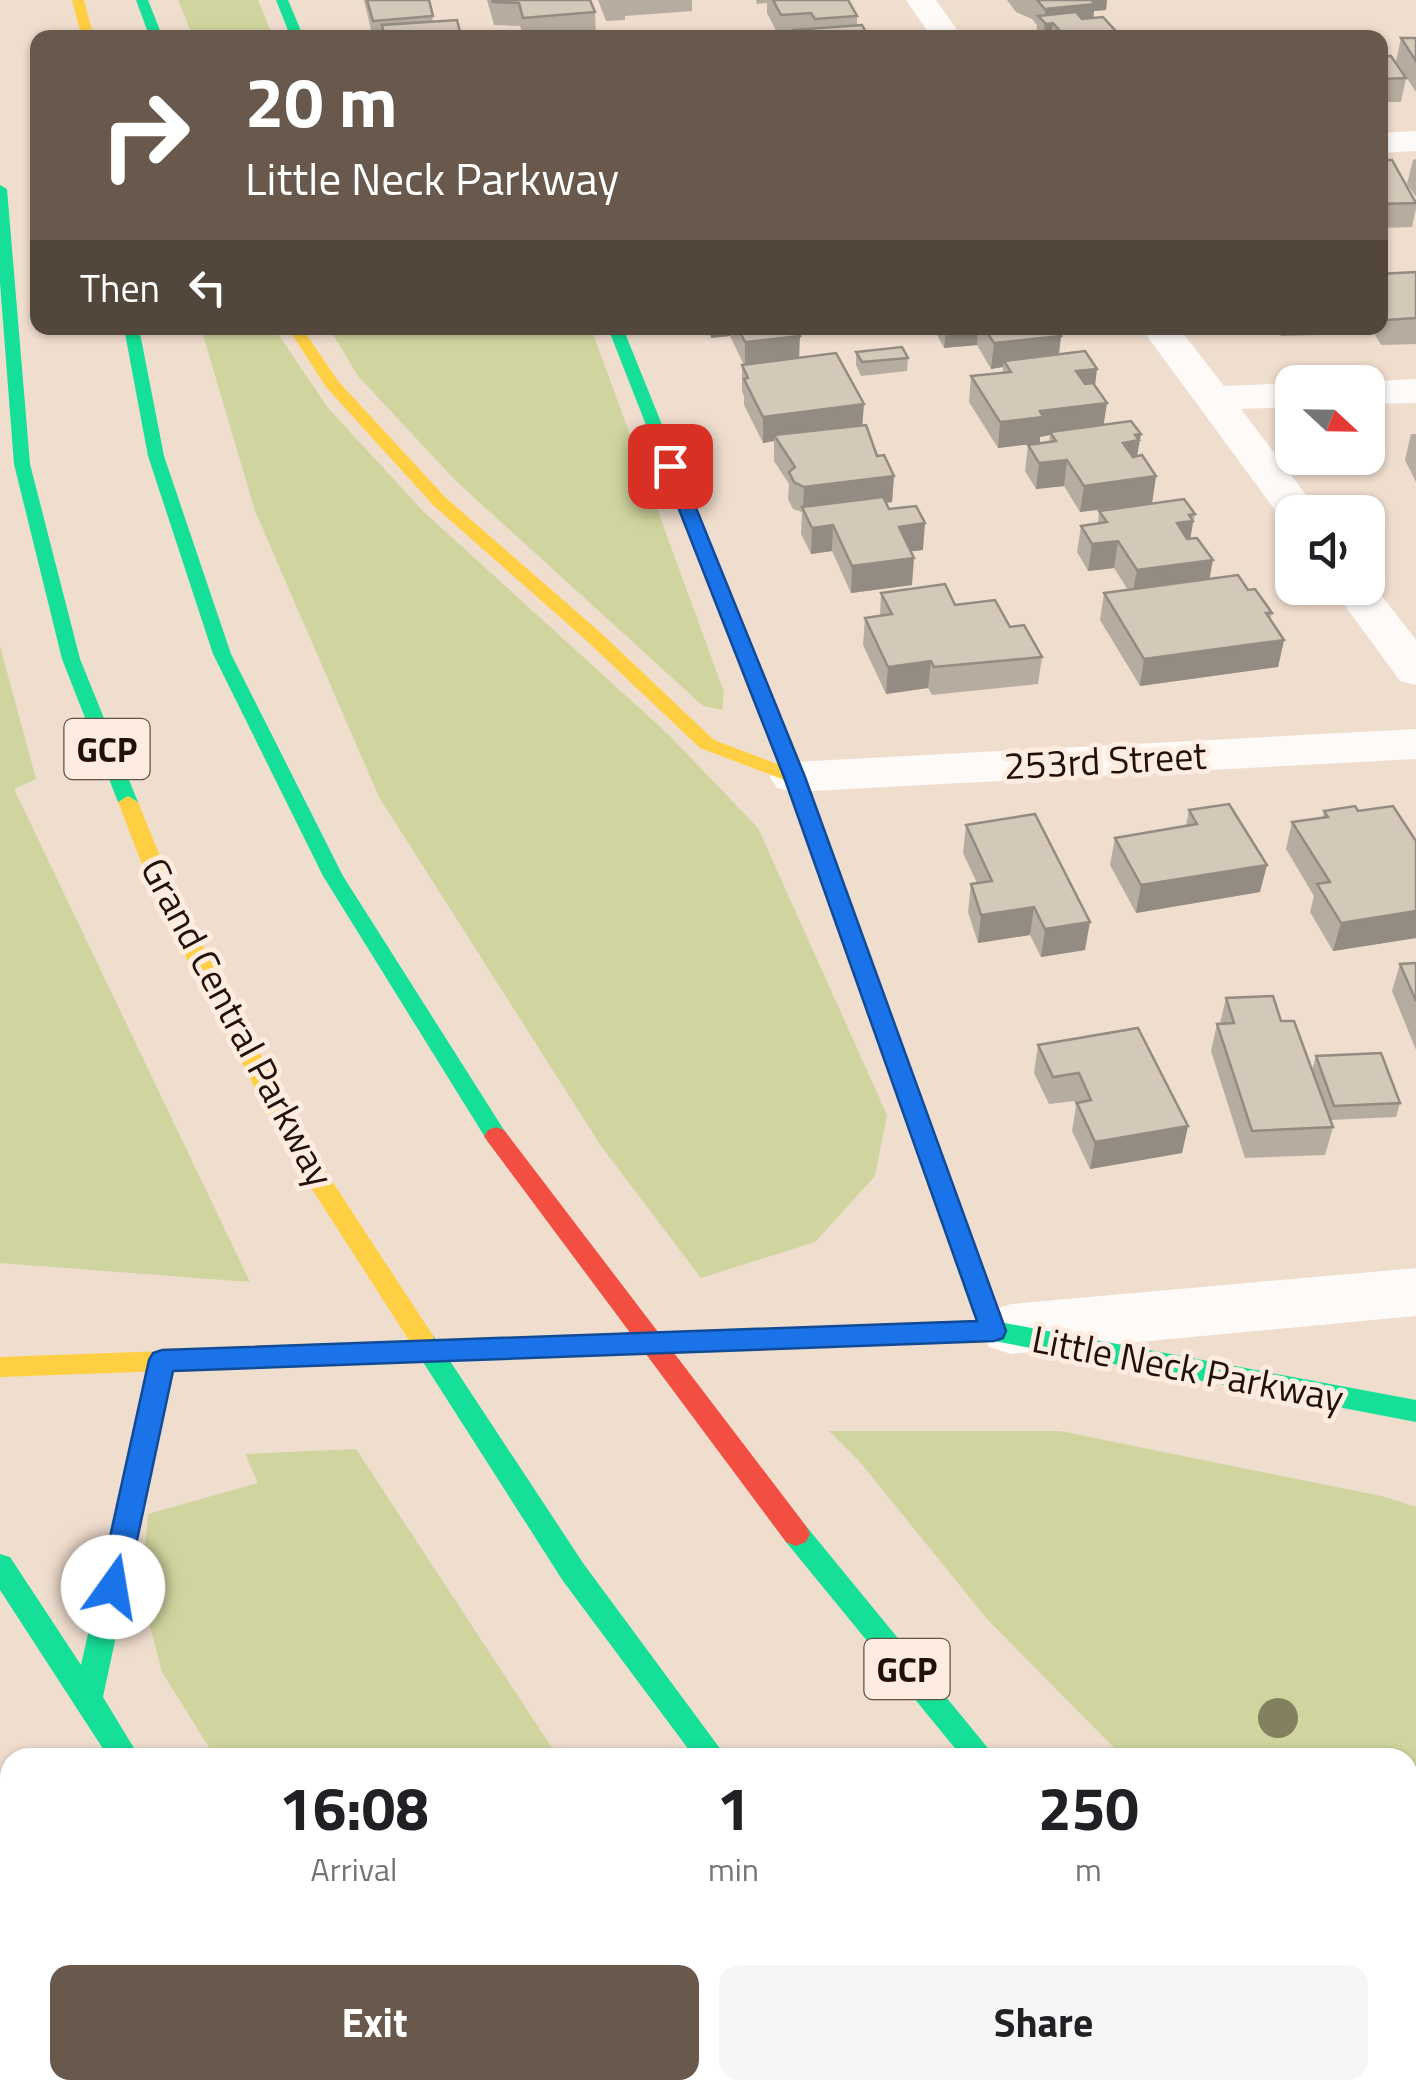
<!DOCTYPE html>
<html lang="en">
<head>
<meta charset="utf-8">
<style>
	:root { --surface:#fff; --page:#f6f6f6; --text:#202124; --muted:#757577; --accent:#68594c }
	body { margin:0; font-family:"Titillium Web",sans-serif; background:var(--page); color:var(--text); height:100vh; display:flex; flex-direction:column; font-size:38px; white-space:nowrap }
	* { box-sizing:border-box; margin:0 }
	p { font-size:32px; color:var(--muted) }
	.icon { flex:none; width:55px; height:55px; fill:none; stroke:currentColor; stroke-width:2; stroke-linecap:round; stroke-linejoin:round }
	.map { position:relative; flex:1; overflow:hidden }
	.details { position:absolute; left:0px; top:1748px; width:1418px; height:352px; display:flex; flex-direction:column; background:var(--surface); border-radius:30px 30px 0 0; box-shadow:0 2px 8px #0004 }
	.details>* { flex:none }
	.banner { position:absolute; left:30px; top:30px; width:1358px; height:305px; border-radius:20px; box-shadow:0 2px 8px #0004; background:#68594c; color:#fff; overflow:hidden }
	.needle { width:65px; rotate:112deg }
	.fabs { position:absolute; left:1275px; top:365px; display:grid; gap:20px }
	.fabs a { display:grid; place-items:center; width:110px; height:110px; border-radius:20px; background:var(--surface); box-shadow:0 2px 8px #0004; font-size:50px }
	.pin { position:absolute; display:grid; place-items:center; width:85px; height:85px; color:#fff; margin:-42px; border-radius:20px; box-shadow:0 5px 15px #0006 }
	.me { position:absolute; width:110px; margin:-55px; rotate:13deg; stroke-linejoin:round; filter:drop-shadow(0 0 8px #0008) }
	.turn { display:flex; align-items:center; gap:35px; height:210px; padding:0 50px; font-size:45px }
	.turn .icon { width:130px; height:130px; stroke-width:2.5 }
	.turn b { display:block; font-size:70px; line-height:85px }
	.then { display:flex; align-items:center; height:95px; padding:0 50px; background:#0003; gap:20px; font-size:38px }
	.eta { display:flex; justify-content:space-evenly; align-items:center; height:170px; text-align:center }
	.eta b { font-size:60px; font-weight:700; line-height:70px }
	.primary-button { display:flex; gap:20px; margin-top:auto; padding:20px 50px }
	.primary-button a { flex:1; height:115px; border-radius:20px; background:var(--accent); color:#fff; font-size:40px; font-weight:700; line-height:115px; text-align:center }
	.primary-button a+a { background:var(--page); color:var(--text) }
	.map>svg:first-child { display:block }
	.green { fill:#d0d59f }
	.lines { fill:none; stroke-linecap:round; stroke-linejoin:round }
	.street { fill:#fdfaf8; fill-rule:evenodd }
	.fast { fill:#16e098; fill-rule:evenodd }
	.slow { fill:#ffcf43; fill-rule:evenodd }
	.jam { fill:#f24e42; fill-rule:evenodd }
	.tree { fill:#82805e }
	.wall { fill:#b6ac9f }
	.shaded-wall { fill:#948c82 }
	.building { fill:#d4c8b9; stroke:#948c82; stroke-width:2.5 }
	.route { fill:#1a73e8; stroke:#114b97; stroke-width:2.5 }
	.labels { text-anchor:middle; dominant-baseline:central; stroke-width:10; stroke-linejoin:round; paint-order:stroke }
	.shield { fill:#fdecdf; stroke:#625347; stroke-width:2.5 }
	.shield-label { font-size:35px; font-weight:bold; fill:#201206 }
	.street-label { font-size:38px; fill:#201206; stroke:#fdecdf }
</style>
</head>
<body>
<div class="map">
<svg width="1416" height="2098" viewBox="0 0 1416 2098">
	<rect width="100%" height="100%" fill="#efddce"/>
	<!-- green -->
	<g class="green">
		<polygon points="178,0 258,0 273,37 193,37"/>
		<polygon points="201,328 274,328 328,408 424,512 668,734 758,828 887,1115 875,1176 815,1242 701,1278 601,1146 379,797 255,511"/>
		<polygon points="329,328 591,328 724,692 722,710 703,706 456,481 358,376"/>
		<polygon points="0,646 36,779 14,789 250,1282 0,1263"/>
		<polygon points="829,1431 1060,1431 1386,1497 1416,1507 1416,2050 1408,2042 1408,1758 1123,1757 987,1619 860,1462"/>
		<polygon points="356,1449 558,1757 215,1757 162,1672 141,1592 148,1514 258,1483 245,1454"/>
		<polygon points="424,2090 808,2090 814,2098 429,2098"/>
	</g>
	<g class="lines">
		<!-- street -->
		<g class="street">
			<polygon points="906,0 936,0 963,38 932,38"/>
			<polygon points="1416,131 1416,151 1380,153 1380,133"/>
			<polygon points="1141,328 1179,328 1224,386 1292,383 1292,407 1241,409 1319,512 1292,512 1292,523 1283,521"/>
			<polygon points="1416,379 1416,403 1368,404 1368,382 1359,382"/>
			<polygon points="1368,578 1416,640 1416,685 1400,681 1332,588 1368,588"/>
			<polygon points="1416,729 1416,759 794,792 777,788 770,777 777,766 794,762"/>
			<polygon points="1416,1268 1416,1316 1011,1354 989,1347 980,1329 989,1311 1011,1304"/>
		</g>
		<!-- fast -->
		<g class="fast">
			<polygon points="136,0 148,0 163,38 150,38"/>
			<polygon points="276,0 288,0 304,38 291,38"/>
			<polygon points="0,185 7,189 30,464 80,659 138,802 128,808 118,802 62,659 14,464 0,283"/>
			<polygon points="124,328 139,328 164,456 231,654 343,876 504,1130 508,1136 504,1142 488,1142 323,876 213,654 148,456"/>
			<polygon points="608,328 623,328 804,777 959,1200 955,1206 939,1206 935,1200 784,777"/>
			<path d="M994 1321 1416 1400V1422L994 1341 450 1361 583 1563 727 1758H695L563 1581 423 1362 360 1364 351 1361 347 1354 351 1347 410 1342 412 1331C425 1326 429 1330 437 1341Z"/>
			<polygon points="162,1350 171,1353 175,1360 103,1697 140,1758 109,1758 0,1590 0,1554 10,1557 81,1665 149,1360 153,1353"/>
			<polygon points="796,1522 806,1526 996,1758 963,1758 786,1542 782,1534 786,1526"/>
			<polygon points="320,2090 354,2090 357,2098 323,2098"/>
			<polygon points="1269,2090 1306,2090 1309,2098 1272,2098"/>
		</g>
		<!-- slow -->
		<g class="slow">
			<polygon points="72,0 84,0 94,38 82,38"/>
			<polygon points="288,328 302,328 338,381 446,498 602,634 714,740 801,773 804,777 801,781 787,781 700,748 588,642 434,506 326,387"/>
			<polygon points="128,796 138,802 177,898 313,1152 430,1331 434,1338 430,1345 421,1348 412,1345 292,1158 155,898 118,802"/>
			<polygon points="360,1344 369,1347 373,1354 369,1361 360,1364 0,1377 0,1357"/>
		</g>
		<!-- jam -->
		<g class="jam">
			<polygon points="496,1127 504,1130 806,1526 810,1534 806,1542 796,1546 786,1542 488,1142 484,1136 488,1130"/>
			<polygon points="947,1191 955,1194 959,1200 1007,1331 1003,1338 994,1341 985,1338 981,1331 935,1200 939,1194"/>
			<polygon points="958,2090 994,2090 997,2098 961,2098"/>
		</g>
	</g>
	<!-- trees -->
	<circle class="tree" cx="1278" cy="1718" r="20"/>
	<!-- wall -->
	<g class="wall">
		<polygon points="364,0 429,0 433,21 460,32 460,38 373,38"/>
		<polygon points="487,0 590,0 595,12 596,35 564,38 524,38 520,26 494,25"/>
		<polygon points="598,0 692,0 692,11 625,16 625,20 606,21"/>
		<polygon points="756,0 848,0 857,16 857,25 869,38 780,38 767,13 767,3 757,4"/>
		<polygon points="1007,0 1107,0 1106,10 1094,11 1093,18 1122,38 1036,38 1037,25 1032,19 1016,12"/>
		<polygon points="1401,38 1416,38 1416,92 1396,61"/>
		<polygon points="1380,56 1406,78 1401,102 1380,102"/>
		<polygon points="1416,159 1416,197 1407,184 1413,160"/>
		<polygon points="1380,160 1416,201 1416,208 1412,227 1380,228"/>
		<polygon points="1416,272 1416,344 1381,345 1371,328 1380,328 1380,274"/>
		<polygon points="707,328 820,328 819,333 799,335 799,358 863,425 877,456 894,476 892,502 886,503 889,509 923,550 911,551 912,585 851,593 832,551 811,554 801,534 802,512 793,509 788,499 789,484 774,461 774,441 763,443 744,405 744,396 742,391 742,365 744,365 730,336 711,338"/>
		<polygon points="936,328 1056,328 1061,336 1059,354 1095,386 1104,425 1156,476 1152,503 1080,512 1064,486 1036,489 1025,471 1028,445 1049,442 1050,435 1040,437 1040,443 998,448 969,402 971,376 1003,373 1003,367 991,369 977,345 944,348 936,333"/>
		<polygon points="1277,328 1351,328 1349,334 1281,336"/>
		<polygon points="856,352 908,358 907,371 861,376 856,365"/>
		<polygon points="1411,434 1416,434 1416,482 1405,460"/>
		<polygon points="1099,511 1195,514 1190,538 1209,579 1248,590 1272,613 1270,620 1284,640 1278,667 1140,686 1100,620 1104,593 1128,590 1114,568 1088,571 1077,552 1081,526 1098,523"/>
		<polygon points="881,593 955,605 1010,627 1042,657 1038,684 932,695 928,688 886,694 863,645 865,618 880,616"/>
		<polygon points="1189,810 1260,892 1136,913 1110,865 1115,838 1186,826"/>
		<polygon points="1324,811 1358,811 1416,841 1416,938 1333,951 1310,912 1314,896 1286,849 1292,822 1323,817"/>
		<polygon points="966,825 1085,950 1041,957 1030,935 978,943 968,912 971,884 977,883 963,853"/>
		<polygon points="1416,963 1416,1050 1392,991 1400,964"/>
		<polygon points="1226,998 1281,1021 1312,1070 1316,1056 1400,1103 1396,1117 1330,1120 1333,1127 1325,1155 1245,1158 1211,1051 1217,1024 1220,1023"/>
		<polygon points="1038,1045 1188,1126 1182,1153 1090,1169 1072,1131 1076,1106 1074,1101 1049,1104 1034,1073"/>
	</g>
	<!-- shaded-wall -->
	<g class="shaded-wall">
		<polygon points="1081,0 1107,0 1106,10 1094,11 1092,27 1053,23 1051,38 1044,38 1045,9"/>
		<polygon points="711,328 730,328 730,336 711,338"/>
		<polygon points="787,328 820,328 819,333 786,336"/>
		<polygon points="946,328 978,328 977,345 944,348"/>
		<polygon points="800,336 799,362 745,368 745,342"/>
		<polygon points="1061,336 1058,361 1004,361 1003,367 991,369 994,343"/>
		<polygon points="1097,369 1094,395 1072,397 1076,371"/>
		<polygon points="1107,403 1103,429 1050,432 1050,435 1040,437 1040,443 998,448 1000,422 1040,411"/>
		<polygon points="864,404 862,430 774,435 774,441 763,443 763,417"/>
		<polygon points="1141,434 1135,467 1123,443 1135,435"/>
		<polygon points="1067,460 1064,486 1036,489 1039,463"/>
		<polygon points="894,476 892,502 805,513 803,510 804,487"/>
		<polygon points="1156,476 1152,503 1080,512 1084,486"/>
		<polygon points="1193,521 1189,548 1177,523"/>
		<polygon points="925,523 923,550 897,553 899,527"/>
		<polygon points="833,525 832,551 811,554 812,528"/>
		<polygon points="1118,541 1114,568 1088,571 1092,544"/>
		<polygon points="914,558 912,585 851,593 852,566"/>
		<polygon points="1213,560 1208,587 1132,597 1137,570"/>
		<polygon points="1284,640 1278,667 1140,686 1144,659"/>
		<polygon points="931,661 928,688 886,694 888,667"/>
		<polygon points="1267,865 1260,892 1136,913 1141,885"/>
		<polygon points="1034,907 1030,935 978,943 981,915"/>
		<polygon points="1416,911 1416,938 1333,951 1341,923"/>
		<polygon points="1090,922 1085,950 1041,957 1045,929"/>
		<polygon points="1188,1126 1182,1153 1090,1169 1095,1142"/>
		<polygon points="10,1974 10,2003 0,2009 0,1980"/>
	</g>
	<!-- building -->
	<g class="building">
		<polygon points="367,0 429,0 433,16 373,21"/>
		<polygon points="492,0 590,0 595,12 523,18 519,3 493,2"/>
		<polygon points="773,0 848,0 857,16 815,19 811,13 781,15"/>
		<polygon points="1037,0 1091,0 1095,4 1045,9"/>
		<polygon points="1076,12 1082,19 1103,17 1122,38 1066,38 1053,23 1046,24 1038,16"/>
		<polygon points="457,20 460,32 455,32 457,38 385,38 382,25"/>
		<polygon points="862,25 869,38 797,38 793,30"/>
		<polygon points="1401,38 1416,38 1416,61"/>
		<polygon points="1380,56 1391,56 1406,78 1380,79"/>
		<polygon points="1380,160 1392,160 1416,203 1380,204"/>
		<polygon points="1416,272 1416,318 1387,320 1380,308 1380,274"/>
		<polygon points="738,328 796,328 800,336 745,342"/>
		<polygon points="984,328 1056,328 1061,336 994,343"/>
		<polygon points="902,347 908,358 862,362 856,352"/>
		<polygon points="1085,351 1097,369 1076,371 1085,384 1093,383 1107,403 1040,411 1043,417 1000,422 971,376 1011,372 1004,361"/>
		<polygon points="836,353 864,404 763,417 744,379 748,378 742,365"/>
		<polygon points="1131,421 1141,434 1135,435 1139,440 1123,443 1133,457 1142,455 1156,476 1084,486 1067,460 1039,463 1028,445 1056,441 1050,432"/>
		<polygon points="866,425 877,456 884,455 894,476 804,487 794,482 789,472 795,467 774,435"/>
		<polygon points="883,497 889,509 916,506 925,523 899,527 914,558 852,566 833,525 812,528 802,507"/>
		<polygon points="1184,499 1195,514 1189,515 1193,521 1177,523 1187,539 1197,538 1213,560 1137,570 1118,541 1092,544 1081,526 1107,522 1099,511"/>
		<polygon points="1238,575 1248,590 1255,589 1272,613 1266,613 1284,640 1144,659 1104,593"/>
		<polygon points="945,584 955,605 995,600 1010,627 1024,625 1042,657 934,667 931,661 888,667 865,618 892,614 881,593"/>
		<polygon points="1229,804 1267,865 1141,885 1115,838 1197,824 1189,810"/>
		<polygon points="1355,806 1358,811 1393,806 1416,841 1416,911 1341,923 1317,884 1330,882 1292,822 1328,817 1324,811"/>
		<polygon points="1035,814 1090,922 1045,929 1034,907 981,915 971,884 992,881 966,825"/>
		<polygon points="1416,963 1416,1001 1400,964"/>
		<polygon points="1273,996 1281,1021 1294,1021 1333,1127 1252,1131 1217,1024 1234,1023 1226,998"/>
		<polygon points="1138,1028 1188,1126 1095,1142 1077,1103 1091,1100 1079,1073 1053,1077 1038,1045"/>
		<polygon points="1381,1053 1400,1103 1334,1106 1316,1056"/>
		<polygon points="0,1894 10,1915 10,1974 0,1980"/>
		<polygon points="28,2090 116,2090 121,2098 16,2098"/>
	</g>
	<!-- route -->
	<polygon class="route" points="670,461 679,466 805,777 1006,1331 1003,1338 994,1341 173,1371 127,1587 123,1596 113,1600 103,1596 99,1587 149,1360 153,1353 162,1350 977,1321 784,777 662,466"/>
	<g class="labels">
		<!-- shield labels -->
		<g class="shield">
			<rect x="64.5" y="719" width="85" height="60" rx="8"/>
			<rect x="864.5" y="1639" width="85" height="60" rx="8"/>
		</g>
		<g class="shield-label">
			<text x="107" y="749">GCP</text>
			<text x="907" y="1669">GCP</text>
		</g>
		<!-- street labels -->
		<g class="street-label">
			<text transform="translate(1105 760) rotate(-3)">253rd Street</text>
			<text transform="translate(238 1022) rotate(62)">Grand Central Parkway</text>
			<text transform="translate(1188 1368) rotate(11)">Little Neck Parkway</text>
		</g>
	</g>
</svg>
<div class="fabs">
<a><svg class="needle" viewBox="-14 -14 28 28"><path d="M0-13l5 13h-10z" fill="#e53935"/><path d="M0 13l5-13h-10z" fill="#757577"/></svg></a>
<a><svg class="icon" aria-label="sound" viewBox="0 0 24 24"><path d="M4 9h4l5-4v14l-5-4H4zM17 9q2 3 0 6"/></svg></a>
</div>
<div class="pin" style="left:670px;top:466px;background:#d93025"><svg class="icon" aria-label="arrive" viewBox="0 0 24 24"><path d="M6 21V4h12l-3 4 3 4H6"/></svg></div>
<svg class="me" style="left:113px;top:1587px" viewBox="-20 -20 40 40"><circle r="19" fill="#fff"/><path d="M0-13L10 11 0 6-10 11z" fill="#1a73e8"/></svg>
<div class="banner">
<div class="turn"><svg class="icon" aria-label="right" viewBox="0 0 24 24"><path d="M7 20v-9h11M14 6l5 5-5 5"/></svg><div><b>20 m</b>Little Neck Parkway</div></div>
<div class="then">Then<svg class="icon" aria-label="left" viewBox="0 0 24 24"><path d="M17 20v-9H6M10 6l-5 5 5 5"/></svg></div>
</div>
<section class="details">
<div class="eta">
<div><b>16:08</b><p>Arrival</p></div>
<div><b>1</b><p>min</p></div>
<div><b>250</b><p>m</p></div>
</div>
<div class="primary-button"><a>Exit</a><a>Share</a></div>
</section>
</div>
</body>
</html>
